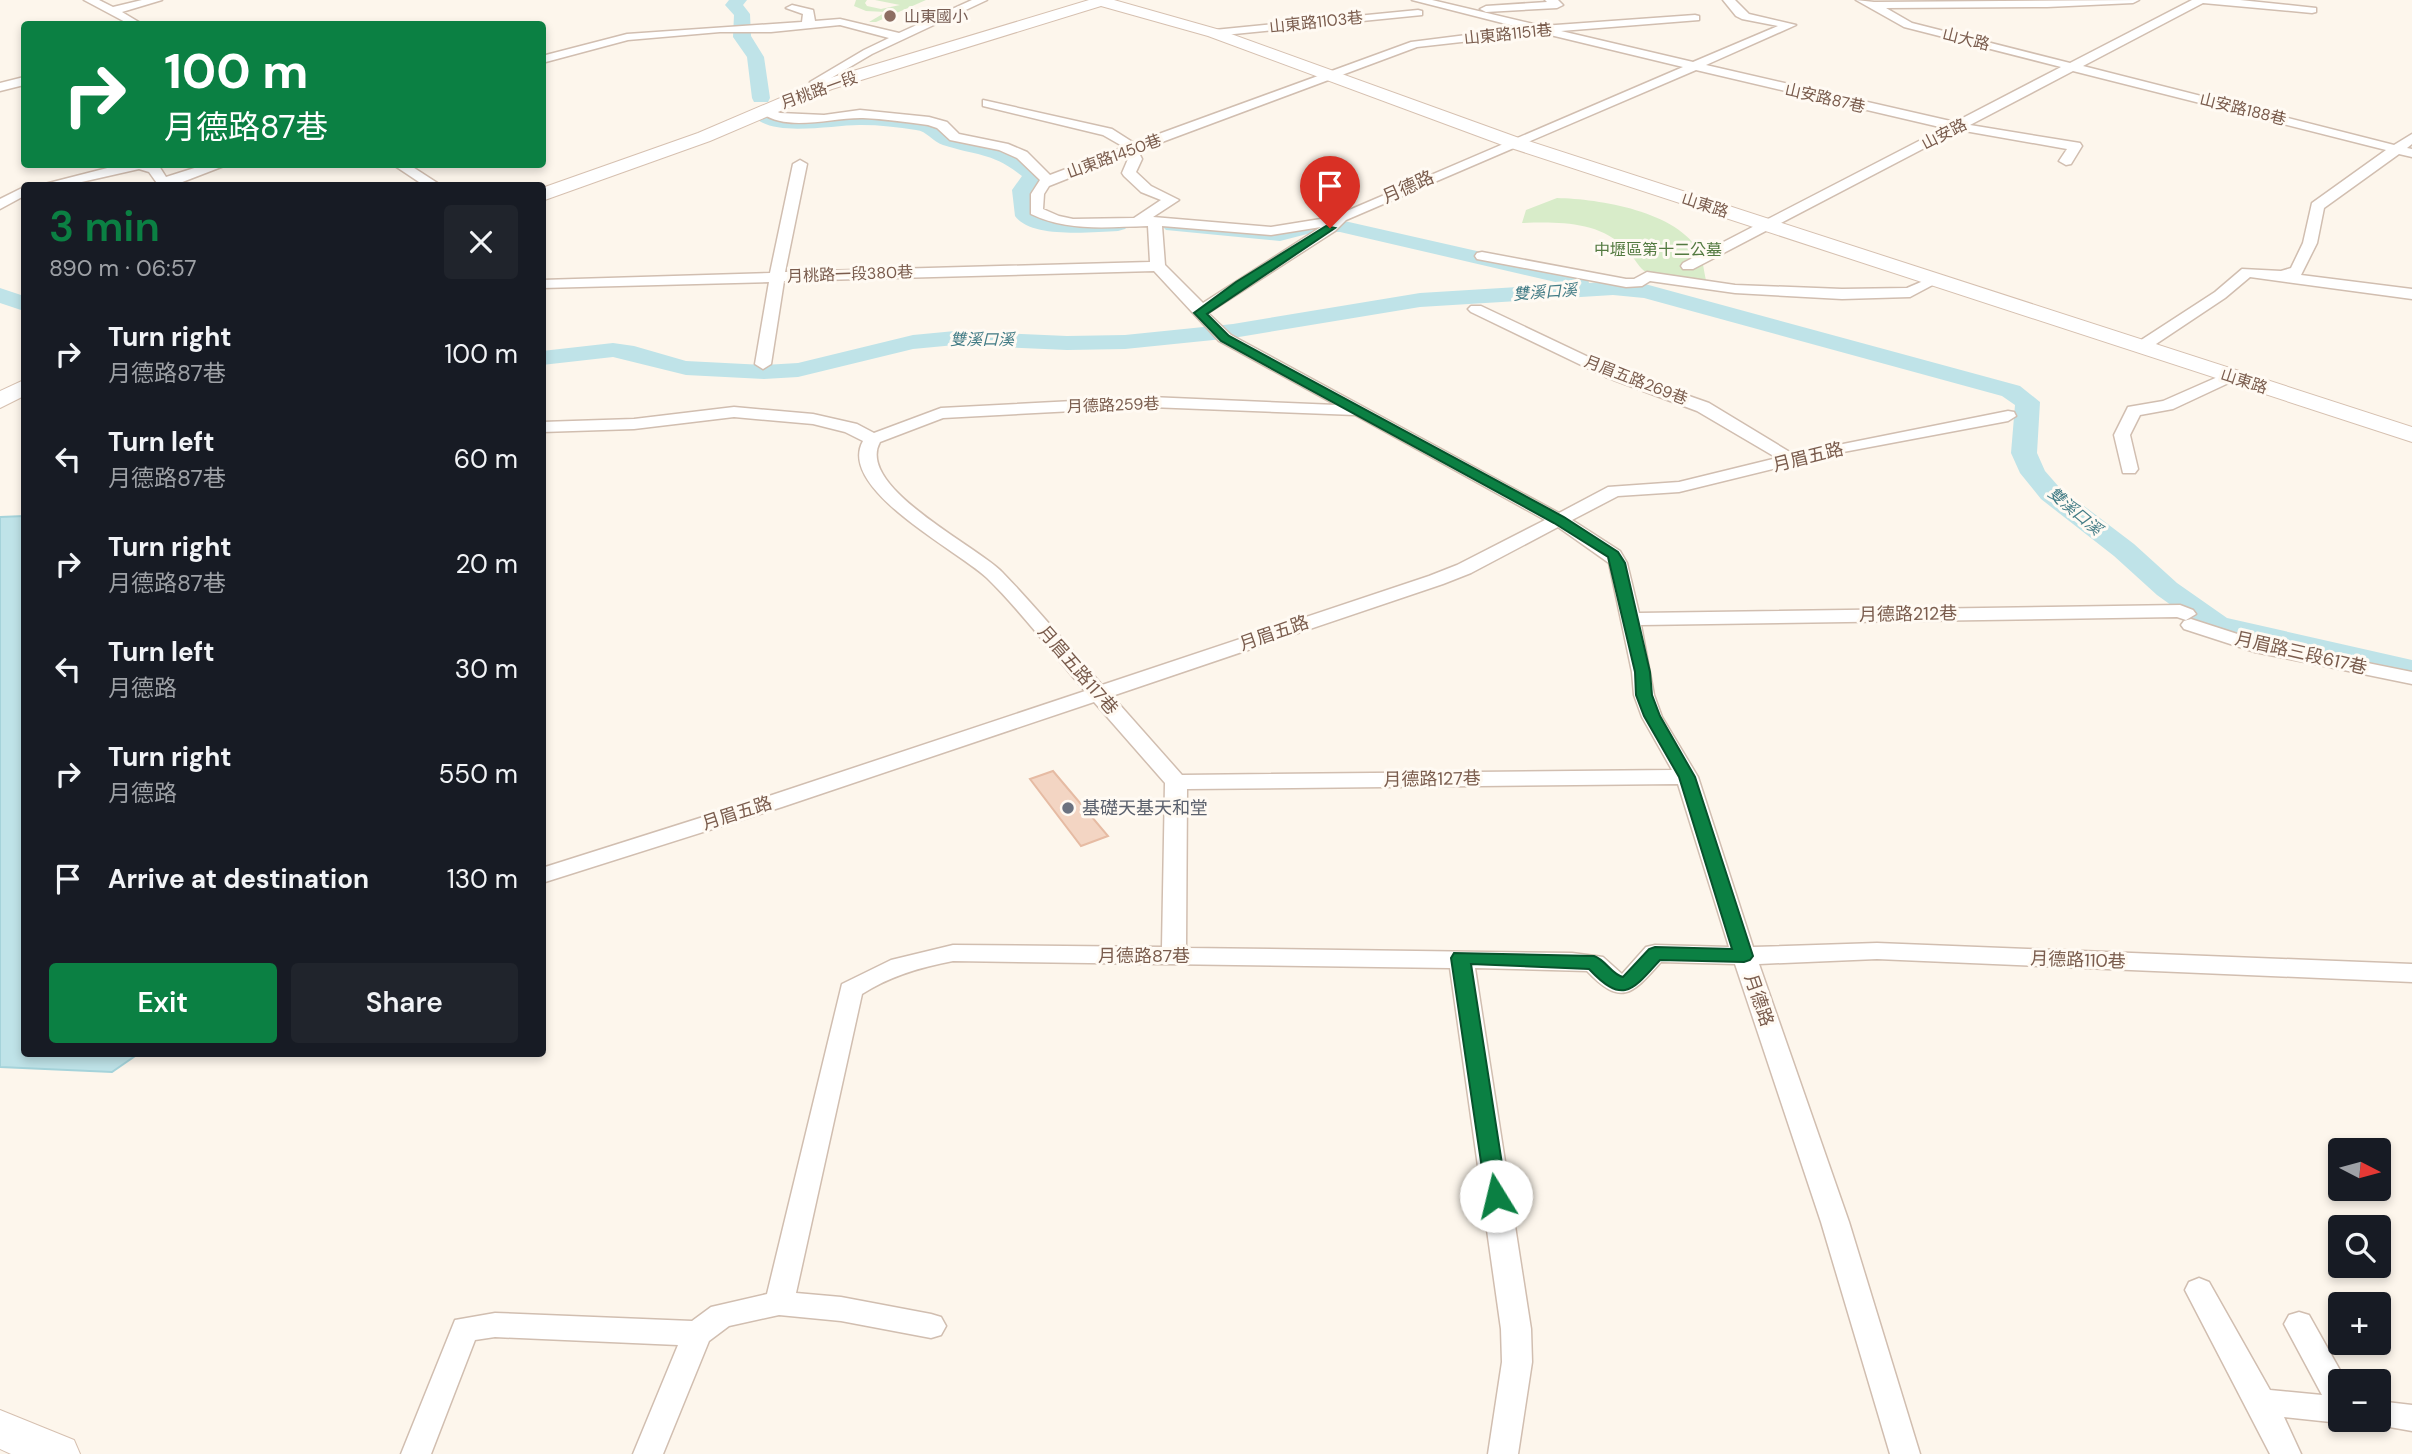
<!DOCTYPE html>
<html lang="en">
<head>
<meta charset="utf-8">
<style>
	:root { --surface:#171b24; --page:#20242c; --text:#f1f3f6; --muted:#9ea1a6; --accent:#0b8043 }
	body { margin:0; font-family:"DM Sans","Noto Sans TC",sans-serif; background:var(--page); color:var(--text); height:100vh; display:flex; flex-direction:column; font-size:26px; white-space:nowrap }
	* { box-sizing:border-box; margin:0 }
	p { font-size:23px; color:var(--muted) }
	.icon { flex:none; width:38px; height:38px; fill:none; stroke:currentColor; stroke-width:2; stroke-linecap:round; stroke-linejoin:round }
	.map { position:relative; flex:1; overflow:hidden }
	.sheet { position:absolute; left:21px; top:182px; width:525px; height:875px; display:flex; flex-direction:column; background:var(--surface); border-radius:7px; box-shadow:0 4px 10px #0003 }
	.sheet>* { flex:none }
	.banner { position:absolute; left:21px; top:21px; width:525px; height:147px; border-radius:7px; box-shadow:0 4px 10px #0003; background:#0b8043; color:#fff; overflow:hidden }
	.needle { width:46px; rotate:96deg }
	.tools { position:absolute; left:2328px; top:1138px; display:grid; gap:14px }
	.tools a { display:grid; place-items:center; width:63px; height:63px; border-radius:7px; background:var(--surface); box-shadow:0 4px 10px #0003; font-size:35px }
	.pin { position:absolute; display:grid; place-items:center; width:60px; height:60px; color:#fff; margin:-72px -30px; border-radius:50% 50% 50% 0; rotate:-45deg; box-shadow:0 0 7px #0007 }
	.pin .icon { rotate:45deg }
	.me { position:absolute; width:77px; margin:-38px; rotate:351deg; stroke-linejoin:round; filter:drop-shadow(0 0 5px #0008) }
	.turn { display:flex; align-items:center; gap:24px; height:147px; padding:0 28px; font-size:32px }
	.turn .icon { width:91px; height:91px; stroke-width:2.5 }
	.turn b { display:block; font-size:49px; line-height:60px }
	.round { display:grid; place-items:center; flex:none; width:74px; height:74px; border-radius:7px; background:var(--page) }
	.summary { display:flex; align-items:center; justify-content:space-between; height:119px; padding:0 28px }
	h1 { font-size:42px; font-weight:600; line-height:52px; color:var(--accent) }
	.button { display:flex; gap:14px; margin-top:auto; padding:14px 28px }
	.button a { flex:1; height:80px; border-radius:7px; background:var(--accent); color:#fff; font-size:28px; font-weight:600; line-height:80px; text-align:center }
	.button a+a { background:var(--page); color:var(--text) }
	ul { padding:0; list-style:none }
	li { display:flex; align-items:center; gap:21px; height:105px; padding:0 28px }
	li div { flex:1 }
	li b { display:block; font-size:26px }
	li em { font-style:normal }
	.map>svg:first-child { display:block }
	.green { fill:#d8ecc9 }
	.water { fill:#bfe3e8; stroke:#a5d3da; stroke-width:2 }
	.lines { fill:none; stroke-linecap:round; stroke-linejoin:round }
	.river { fill:#bfe3e8; fill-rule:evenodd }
	.building { fill:#f3d5c3; stroke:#e6bba3; stroke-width:2 }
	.street-casing { stroke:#d1beb0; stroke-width:3 }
	.secondary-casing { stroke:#d6c0b0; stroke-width:2 }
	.street { fill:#fff; fill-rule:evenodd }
	.secondary { fill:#fff; fill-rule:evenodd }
	.route { fill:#0b8043; stroke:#07532c; stroke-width:2 }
	.education-dot { fill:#8d6e63; stroke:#fffaf3; stroke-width:2.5 }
	.worship-dot { fill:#6b7280; stroke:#fffaf3; stroke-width:2.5 }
	.labels { text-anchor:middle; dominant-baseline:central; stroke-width:6; stroke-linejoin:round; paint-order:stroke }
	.far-education-label { font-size:16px; fill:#785e54; stroke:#fffaf3; text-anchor:start }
	.far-street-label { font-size:16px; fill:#7a5c4d; stroke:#fffaf3 }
	.far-park-label { font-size:16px; fill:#537a41; stroke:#fffaf3 }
	.far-water-label { font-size:16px; font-style:italic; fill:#437c86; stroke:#fffaf3 }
	.street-label { font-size:18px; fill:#7a5c4d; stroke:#fffaf3 }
	.worship-label { font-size:18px; fill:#5b616d; stroke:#fffaf3; text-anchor:start }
</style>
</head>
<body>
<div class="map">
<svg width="2412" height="1454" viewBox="0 0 2412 1454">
	<rect width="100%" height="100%" fill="#fdf6ec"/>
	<!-- green -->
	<g class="green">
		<polygon points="856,0 867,0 865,3 867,6 881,9 900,5 875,0 926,0 876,22 869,22 886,12 866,11 854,6"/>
		<path d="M1557 198C1599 199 1678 211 1700 253 1703 261 1704 272 1706 280L1647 273C1636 266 1633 253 1622 245 1595 221 1556 222 1522 223L1526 210Z"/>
	</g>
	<!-- water -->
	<polygon class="water" points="24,516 24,1054 138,1054 112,1072 0,1067 0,517"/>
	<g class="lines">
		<!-- river -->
		<g class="river">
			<polygon points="729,0 747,0 743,5 750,14 751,36 764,57 770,98 768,102 754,102 752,98 747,57 733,37 734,15 725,5"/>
			<path d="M762 109 776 115 819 117 860 113 918 118 936 123 954 136 1007 148 1040 171 1043 175 1032 190 1035 213 1059 220 1118 219 1125 221 1129 225 1125 229 1118 231C1092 232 1031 239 1015 216L1012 190 1022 176C992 152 977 156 943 145 933 142 927 131 916 130 898 127 879 125 862 125 836 124 770 139 753 115Z"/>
			<polygon points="1173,220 1280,229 1314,220 1340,220 1587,276 1589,283 1613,281 1645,284 2020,386 2040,402 2037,453 2045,471 2059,487 2134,544 2177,583 2227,618 2412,660 2412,678 2207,631 2157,595 2114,556 2041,499 2020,473 2011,453 2015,405 2002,396 1644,298 1613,295 1420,307 1233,338 1125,349 1067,350 955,345 913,349 798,377 764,379 686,375 613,357 542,365 542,351 613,343 634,346 686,361 764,365 798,363 913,335 955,331 1067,336 1125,335 1233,324 1420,293 1564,284 1340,232 1315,232 1280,241 1166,230 1162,226 1166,222"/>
			<polygon points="0,288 24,296 24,311 0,303"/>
		</g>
	</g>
	<!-- building -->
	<polygon class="building" points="1053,771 1108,836 1081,846 1030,779"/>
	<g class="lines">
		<!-- street casing -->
		<g class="street-casing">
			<g id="street">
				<polygon points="84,0 99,0 113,7 142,0 162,0 122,12 142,24 129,24"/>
				<polygon points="972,0 987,0 872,54 826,81 832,85 826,89 810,82 864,50 889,38 840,25 771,32 720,32 628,40 542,63 542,56 627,34 802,22 803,14 786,8 792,5 813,10 815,21 840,19 899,33"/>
				<path d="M1412 0H1432L1542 26 1695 15 1699 16V20L1561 31 1693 62 1778 26 1742 19 1736 16 1723 0H1735L1749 14 1796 25 1706 65 1955 122 2061 67 1904 27 1856 0 1874 2 2139 0 2133 3 2047 7 1886 8 1912 23 2070 63 2192 0H2240L2316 8V12L2312 13 2203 3 2083 66 2394 145 2412 134V144L2407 148 2412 149V157L2399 154 2324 208 2317 243 2301 275 2412 289V299L2250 277 2225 298 2147 350H2135L2133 347 2135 344 2215 292 2242 269 2281 271 2291 268 2303 243 2312 203 2386 150 2073 71 1970 125 2080 143 2082 146 2071 164 2066 165 2059 161 2067 149 1959 130 1693 269H1683L1681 266 1683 263 1944 128 1696 70 1346 220 1335 231 1208 313 1231 335 1559 513 1608 487 1679 482 1777 458 1697 411 1606 377 1471 312 1468 309 1471 306H1481L1618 371 1709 403 1793 454 2008 411 2014 412 2016 416 2008 421 1838 453 1679 492 1618 496 1572 520 1620 551 1627 563 1639 613 2180 605 2193 610 2196 614 2186 620 2177 617 1641 625 1654 695 1662 717 1698 777 1753 947 1877 943 2412 964V982L1877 959 1759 964 1849 1222 1920 1454H1890L1821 1222 1735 964 1661 962C1633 993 1622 1008 1587 971L1475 968 1531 1329 1532 1362 1518 1454H1488L1502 1362 1501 1329 1450 968 953 961C921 967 890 976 862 994L796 1293 841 1297 931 1314 941 1317 946 1326 941 1335 931 1338 841 1321 779 1315 729 1326 709 1341 663 1454H633L678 1345 495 1337 475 1340 431 1454H401L455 1320 495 1313 692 1321 711 1307 767 1294 842 984 891 960 953 945 1162 947 1165 783 1094 702 782 807 542 883V868L766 797 1085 691C1053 654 1022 612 987 578 959 551 836 489 863 441L845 432 813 424 734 417 634 429 542 432V422L634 419 734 407 813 414 857 424 874 433 941 408 1150 397 1336 405 1219 341 1154 271 784 281 771 364 763 369 755 364 769 282 542 288V280L770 273 793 164 800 160 807 164 785 272 1150 262 1148 226C1108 227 1068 232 1031 214V194L1040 180 1017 158 999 150 950 140 937 128 928 125C906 122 884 119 863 118 832 117 783 134 758 110L764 106 780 113 824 115 860 110 929 117 947 122 959 134 1008 144 1027 152 1050 175 1124 147 1103 135 983 106V100L1112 129 1134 143 1411 42 1522 28ZM1542 33 1683 67 1333 217 1271 227 1153 217 1179 200 1151 186 1136 172 1142 159 1138 151 1417 47ZM1127 155 1128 159 1122 173 1124 176 1141 192 1161 200 1134 218 1073 219 1059 216 1043 209 1044 194 1049 186ZM1162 226 1271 235 1321 227 1203 303 1165 265ZM1150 407 1355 415 1545 520 1457 565 1429 576 1102 685C1069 647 1037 608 1002 572 977 546 855 487 880 442L943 418ZM1558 527 1609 563 1632 672 1634 695 1642 717 1672 770 1182 775 1112 696 1443 584 1471 573ZM1678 784 1729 947 1655 945 1646 947 1622 974 1603 957 1572 953 1186 948 1187 789Z"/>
				<polygon points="1545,0 1558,0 1563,5 1557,8 1486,12 1480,9 1486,6 1547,2"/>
				<polygon points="1418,10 1422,11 1422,15 1214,36 1208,33 1214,30"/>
				<polygon points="24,77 24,85 0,91 0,83"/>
				<polygon points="123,164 159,166 166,177 207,164 229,164 172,186 159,186 149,172 139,169 64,186 37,186"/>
				<polygon points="392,164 408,164 442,186 425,186"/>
				<polygon points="24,187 24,196 0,209 0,199"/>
				<polygon points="1482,252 1626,279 1634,279 1647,272 1735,285 1842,289 1907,288 1935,276 1942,280 1910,297 1842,299 1735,293 1650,281 1642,286 1626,287 1477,259 1475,256 1477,253"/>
				<polygon points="2229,372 2237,377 2235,380 2173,409 2140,415 2130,435 2138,469 2135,473 2123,473 2114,435 2128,407 2163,401"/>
				<polygon points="2191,619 2259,641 2412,672 2412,684 2255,652 2184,629 2181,625 2184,621"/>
				<polygon points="2199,1278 2209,1282 2270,1390 2322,1395 2284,1324 2289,1315 2299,1312 2309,1315 2346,1381 2340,1381 2340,1419 2351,1419 2340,1423 2284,1417 2301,1454 2270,1454 2185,1290 2189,1282"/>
				<polygon points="2378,1401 2412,1405 2412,1431 2367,1423 2365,1419 2378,1419"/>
			</g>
		</g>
		<!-- secondary casing -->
		<g class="secondary-casing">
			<g id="secondary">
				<polygon points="1089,0 1114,0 1220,30 1519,138 2412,427 2412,442 1505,146 1208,36 1101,6 832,89 710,141 542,201 542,188 698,133 820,81"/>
				<polygon points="24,380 24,396 0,408 0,391"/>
				<polygon points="0,1410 74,1440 80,1454 11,1454 0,1449"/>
			</g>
		</g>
		<!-- street -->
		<use href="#street" class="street"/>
		<!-- secondary -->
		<use href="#secondary" class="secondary"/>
	</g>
	<!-- route -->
	<path class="route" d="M1326 226 1335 228 1207 314 1229 336 1564 517 1618 552 1625 563 1650 672 1652 695 1660 716 1695 777 1753 956 1750 960 1744 962 1660 960C1632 991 1623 1005 1589 969L1471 964 1507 1196 1504 1202 1496 1204 1489 1202 1486 1196 1451 958 1454 953 1594 956C1606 960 1611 974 1623 977L1649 949 1655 947 1732 949 1679 777 1644 716 1636 695 1635 672 1608 557 1554 523 1221 341 1194 313 1236 282Z"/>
	<!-- markers -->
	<circle class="education-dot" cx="890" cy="16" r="7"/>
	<circle class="worship-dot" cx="1068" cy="808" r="7"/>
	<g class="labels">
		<!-- far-education labels -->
		<g class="far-education-label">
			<text x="904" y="16">山東國小</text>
		</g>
		<!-- far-street labels -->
		<g class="far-street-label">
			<text transform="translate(1316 22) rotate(-6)">山東路1103巷</text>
			<text transform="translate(1508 34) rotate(-6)">山東路1151巷</text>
			<text transform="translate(1966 39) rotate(14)">山大路</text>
			<text transform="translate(819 90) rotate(-20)">月桃路一段</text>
			<text transform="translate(1825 98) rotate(13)">山安路87巷</text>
			<text transform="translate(2243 109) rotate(14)">山安路188巷</text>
			<text transform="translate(1944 134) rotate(-27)">山安路</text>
			<text transform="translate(1114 156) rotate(-20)">山東路1450巷</text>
			<text transform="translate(1705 205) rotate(18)">山東路</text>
			<text transform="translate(850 274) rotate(-2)">月桃路一段380巷</text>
			<text transform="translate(1636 380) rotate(21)">月眉五路269巷</text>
			<text transform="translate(2244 381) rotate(18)">山東路</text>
			<text transform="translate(1113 405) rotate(-2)">月德路259巷</text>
		</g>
		<!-- far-park labels -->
		<g class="far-park-label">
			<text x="1658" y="249">中壢區第十二公墓</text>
		</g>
		<!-- far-water labels -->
		<g class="far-water-label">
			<text transform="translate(1545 292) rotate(-4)">雙溪口溪</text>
			<text x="982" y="339">雙溪口溪</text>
			<text transform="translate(2075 511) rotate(40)">雙溪口溪</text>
		</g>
		<!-- street labels -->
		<g class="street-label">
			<text transform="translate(1408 187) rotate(-24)">月德路</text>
			<text transform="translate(1808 457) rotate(-14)">月眉五路</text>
			<text transform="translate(1908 614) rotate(-1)">月德路212巷</text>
			<text transform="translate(1274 633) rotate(-19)">月眉五路</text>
			<text transform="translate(2301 653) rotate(13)">月眉路三段617巷</text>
			<text transform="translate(1078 670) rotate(49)">月眉五路117巷</text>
			<text transform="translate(1432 779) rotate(-1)">月德路127巷</text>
			<text transform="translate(737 813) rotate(-18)">月眉五路</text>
			<text x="1144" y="956">月德路87巷</text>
			<text transform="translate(2078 960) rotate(2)">月德路110巷</text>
			<text transform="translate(1759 1000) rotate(71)">月德路</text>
		</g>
		<!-- worship labels -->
		<g class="worship-label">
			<text x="1082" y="808">基礎天基天和堂</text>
		</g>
	</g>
</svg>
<div class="tools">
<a><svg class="needle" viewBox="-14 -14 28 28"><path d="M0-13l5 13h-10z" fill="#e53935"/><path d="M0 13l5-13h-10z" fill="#9ea1a6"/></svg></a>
<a><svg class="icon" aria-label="search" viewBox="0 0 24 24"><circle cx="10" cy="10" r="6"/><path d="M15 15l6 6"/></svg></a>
<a>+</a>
<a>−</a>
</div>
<div class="pin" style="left:1330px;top:228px;background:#d93025"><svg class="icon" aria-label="arrive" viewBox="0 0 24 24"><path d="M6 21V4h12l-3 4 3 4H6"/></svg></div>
<svg class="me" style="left:1496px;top:1196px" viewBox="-20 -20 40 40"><circle r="19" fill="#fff"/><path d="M0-13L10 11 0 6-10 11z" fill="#0b8043"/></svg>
<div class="banner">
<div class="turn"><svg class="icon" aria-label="right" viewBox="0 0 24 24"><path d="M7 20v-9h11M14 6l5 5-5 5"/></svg><div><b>100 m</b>月德路87巷</div></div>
</div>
<section class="sheet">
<div class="summary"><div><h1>3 min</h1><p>890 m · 06:57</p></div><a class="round"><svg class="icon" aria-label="close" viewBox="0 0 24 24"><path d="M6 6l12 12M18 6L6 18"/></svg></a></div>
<ul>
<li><svg class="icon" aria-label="right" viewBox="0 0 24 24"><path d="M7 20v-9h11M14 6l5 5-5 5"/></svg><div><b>Turn right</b><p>月德路87巷</p></div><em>100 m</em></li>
<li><svg class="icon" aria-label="left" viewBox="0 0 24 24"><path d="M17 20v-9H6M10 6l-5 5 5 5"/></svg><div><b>Turn left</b><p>月德路87巷</p></div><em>60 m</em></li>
<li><svg class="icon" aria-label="right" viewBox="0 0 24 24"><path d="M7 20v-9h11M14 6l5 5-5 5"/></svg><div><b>Turn right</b><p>月德路87巷</p></div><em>20 m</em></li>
<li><svg class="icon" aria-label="left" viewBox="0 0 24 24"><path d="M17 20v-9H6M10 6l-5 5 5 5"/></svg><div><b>Turn left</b><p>月德路</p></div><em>30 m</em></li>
<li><svg class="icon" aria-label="right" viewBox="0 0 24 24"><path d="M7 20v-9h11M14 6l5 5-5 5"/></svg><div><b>Turn right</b><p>月德路</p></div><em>550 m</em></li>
<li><svg class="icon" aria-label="arrive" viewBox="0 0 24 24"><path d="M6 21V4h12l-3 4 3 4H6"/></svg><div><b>Arrive at destination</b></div><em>130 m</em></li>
</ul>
<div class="button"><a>Exit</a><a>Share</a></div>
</section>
</div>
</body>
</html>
